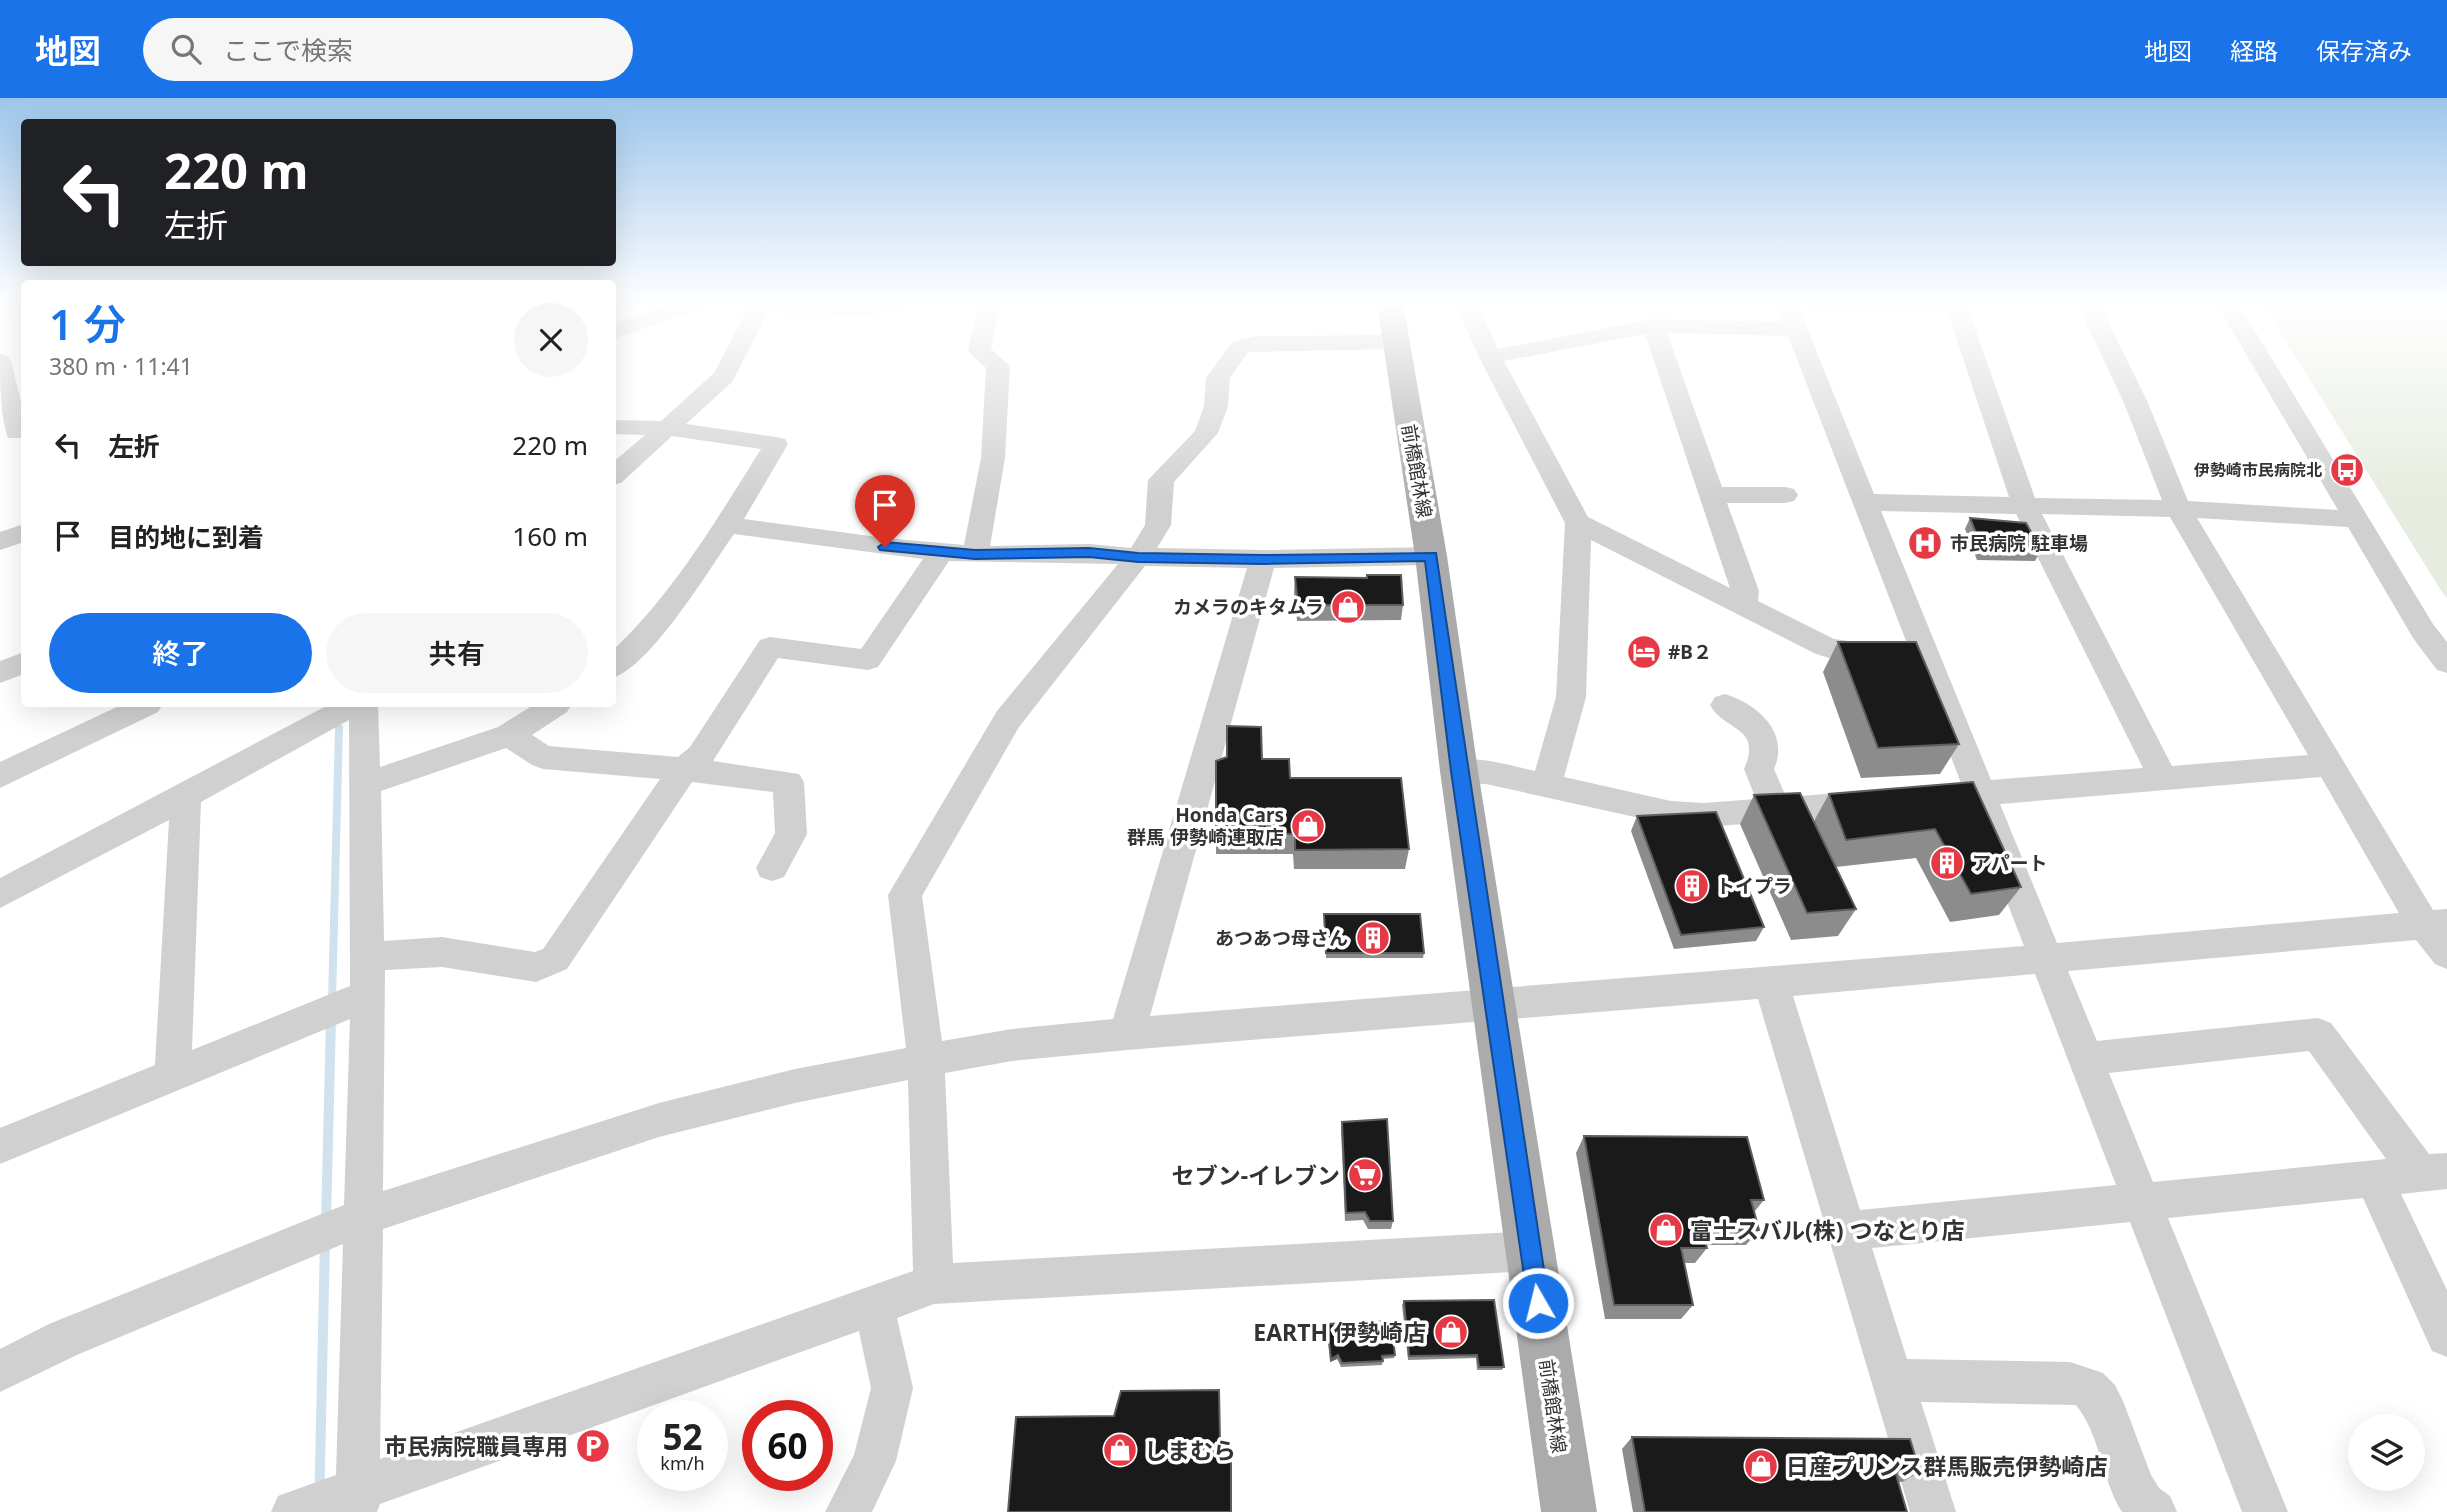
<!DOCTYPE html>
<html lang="ja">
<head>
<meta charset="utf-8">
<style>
	:root { --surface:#fff; --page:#f6f6f6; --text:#222; --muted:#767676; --accent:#1a73e8 }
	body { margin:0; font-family:"Noto Sans","Noto Sans JP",sans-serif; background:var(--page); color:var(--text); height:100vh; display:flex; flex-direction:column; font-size:26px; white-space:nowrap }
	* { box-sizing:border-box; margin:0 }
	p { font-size:23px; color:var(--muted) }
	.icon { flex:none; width:38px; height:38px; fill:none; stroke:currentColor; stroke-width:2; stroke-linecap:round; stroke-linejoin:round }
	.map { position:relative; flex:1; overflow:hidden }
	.drawer { position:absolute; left:21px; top:182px; width:595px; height:427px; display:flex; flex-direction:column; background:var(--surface); border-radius:7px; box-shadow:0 7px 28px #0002 }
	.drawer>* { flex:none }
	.guide { position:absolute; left:21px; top:21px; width:595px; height:147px; border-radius:7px; box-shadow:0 7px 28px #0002; background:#202124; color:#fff; overflow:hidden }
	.tools { position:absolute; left:2348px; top:1316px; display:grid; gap:14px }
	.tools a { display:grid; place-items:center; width:77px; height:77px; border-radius:50%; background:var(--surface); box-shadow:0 7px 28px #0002; font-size:35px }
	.speed { position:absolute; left:637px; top:1302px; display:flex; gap:14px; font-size:35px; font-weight:700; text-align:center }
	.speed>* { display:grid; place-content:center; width:91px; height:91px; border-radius:50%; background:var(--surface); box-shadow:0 7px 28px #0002; line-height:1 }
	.speed small { font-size:18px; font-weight:400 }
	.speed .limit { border:10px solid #d22; background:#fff; color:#111 }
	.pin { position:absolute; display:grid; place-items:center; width:60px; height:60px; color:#fff; margin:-72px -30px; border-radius:50% 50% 50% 0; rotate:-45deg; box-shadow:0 0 7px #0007 }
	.pin .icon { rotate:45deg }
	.me { position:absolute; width:77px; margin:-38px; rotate:352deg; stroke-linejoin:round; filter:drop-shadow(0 0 5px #0008) }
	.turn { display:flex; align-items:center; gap:24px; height:147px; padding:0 28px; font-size:32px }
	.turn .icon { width:91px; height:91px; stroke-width:2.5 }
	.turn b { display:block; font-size:49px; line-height:60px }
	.round { display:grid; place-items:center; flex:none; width:74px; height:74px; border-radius:37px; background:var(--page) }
	.summary { display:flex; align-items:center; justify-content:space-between; height:119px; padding:0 28px }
	h1 { font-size:42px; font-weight:600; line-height:52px; color:var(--accent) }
	.primary-button { display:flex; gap:14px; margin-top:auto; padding:14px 28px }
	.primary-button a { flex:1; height:80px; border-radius:42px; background:var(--accent); color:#fff; font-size:28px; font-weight:600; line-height:80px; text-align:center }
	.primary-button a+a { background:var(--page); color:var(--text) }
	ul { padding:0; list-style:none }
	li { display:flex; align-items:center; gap:21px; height:91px; padding:0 28px }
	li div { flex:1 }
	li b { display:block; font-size:26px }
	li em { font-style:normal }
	header { display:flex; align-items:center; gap:42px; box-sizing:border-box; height:98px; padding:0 35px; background:var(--accent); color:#fff }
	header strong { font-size:33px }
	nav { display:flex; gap:38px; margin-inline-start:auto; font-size:24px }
	.search { width:490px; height:63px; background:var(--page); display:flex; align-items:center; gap:18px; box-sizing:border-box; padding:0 24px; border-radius:38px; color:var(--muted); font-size:26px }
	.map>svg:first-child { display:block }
	.green { fill:#e6ecdf }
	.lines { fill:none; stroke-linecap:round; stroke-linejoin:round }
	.stream-far1 { stroke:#cfe2ee; stroke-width:8 }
	.stream { stroke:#cfe2ee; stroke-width:10 }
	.minor { fill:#d0d0d0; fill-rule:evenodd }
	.major { fill:#ababab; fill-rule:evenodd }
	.wall { fill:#8c8c8c }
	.shaded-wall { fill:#5f5f5f }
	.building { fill:#1a1a1a; stroke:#5f5f5f; stroke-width:2 }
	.route { fill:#1a73e8; stroke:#114b97; stroke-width:2 }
	.labels { text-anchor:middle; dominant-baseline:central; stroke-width:7; stroke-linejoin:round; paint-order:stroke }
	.far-poi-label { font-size:16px; font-weight:bold; fill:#333; stroke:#fff; text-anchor:end }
	.street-label { font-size:19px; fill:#333; stroke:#fff }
	.poi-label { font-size:19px; font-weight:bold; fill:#333; stroke:#fff; text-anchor:start }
	.near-poi-label { font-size:23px; font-weight:bold; fill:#333; stroke:#fff; text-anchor:end }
</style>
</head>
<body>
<header>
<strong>地図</strong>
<div class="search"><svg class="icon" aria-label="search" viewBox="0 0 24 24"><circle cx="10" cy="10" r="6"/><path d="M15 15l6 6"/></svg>ここで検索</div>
<nav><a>地図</a><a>経路</a><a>保存済み</a></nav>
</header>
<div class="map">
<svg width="2447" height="1414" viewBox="0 0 2447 1414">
	<rect width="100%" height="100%" fill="#fff"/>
	<!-- green -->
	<polygon class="green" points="2262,205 2447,205 2447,500 2442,494"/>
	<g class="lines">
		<!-- stream-far1 -->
		<polyline class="stream-far1" points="332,903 339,630"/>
		<!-- stream -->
		<g class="stream">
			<polyline points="326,1124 331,920"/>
			<polyline points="319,1414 325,1143"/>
		</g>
		<!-- minor -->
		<g class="minor">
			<polygon points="675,205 708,205 705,210 612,241 612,226"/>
			<path d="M747 205H911L908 210 871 216 768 215 732 284 686 326 776 339 785 341 788 346 744 421 885 440 964 447 981 360 986 270 968 253 978 205H1000L991 251 1010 268 1005 360 990 448 1089 446 1131 450 1145 427 1148 382 1195 333 1204 308 1206 280 1232 244 1256 238 1396 237 1404 239 1407 244 1404 249 1396 251 1248 254 1230 280 1228 308 1218 335 1174 384 1171 427 1157 450 1263 452 1431 449 1440 452 1444 458 1440 464 1431 467 1274 470 1150 918 2024 848 1970 708 1959 709 1948 706 1943 697 1948 688 1961 685 1788 238 1667 235 1722 389H1785L1794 391 1798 397 1794 403 1785 405H1727L1759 493 1758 503 1834 541 1886 548 1890 555 1886 562C1863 569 1838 563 1816 556L1591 442 1586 599 1564 679 1671 703 1704 705 1756 701 1744 671C1763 628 1725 634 1710 607L1715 599 1725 596C1758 606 1790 635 1774 671L1786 699 1866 693 1877 696 1882 705 1877 714 1866 717 1704 729 1671 727 1486 686 1459 685 1448 681 1444 673 1448 665C1476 656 1507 667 1535 673L1556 599 1565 425 1479 259 1455 205H1477L1498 251 1653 221 1782 224 1775 205H1797L1874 396 2009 399 1948 215 1816 212 1808 210 1805 205H1966L2035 400 2162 402 2124 305 2077 205H2099L2148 305 2188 403 2338 412 2216 205H2238L2433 526 2447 544V575L2437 572 2413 540 2348 429 2197 420 2433 812 2447 811V871L2435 866 2416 842 2068 873 2097 943 2318 920 2331 925 2429 1056 2447 1055V1091L2401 1096 2447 1192V1259L2432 1253 2363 1100 2168 1120 2288 1414H2242L2130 1124 1872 1150 1907 1261 2070 1264 2103 1275 2115 1287 2123 1303 2151 1377 2159 1390 2170 1398 2177 1414H2122C2101 1381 2101 1338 2076 1307L1921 1304 1956 1414H1910L1758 901 1127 952 1012 963 945 975 953 1165 1531 1133 1545 1139 1551 1153 1545 1167 1531 1173 934 1206 897 1220 913 1290 896 1363 872 1414H825L854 1357 871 1290 859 1233 380 1406 377 1414H271L278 1398 336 1377 343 1146 79 1256 0 1294V1251L49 1226 344 1107 350 921 0 1066V1030L155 967 169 722 0 810V780L330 606H378L380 669 498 629 535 606H572L567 614 532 637 549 648 678 659 690 649 760 542 770 539 861 551 923 461 734 436C709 471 651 569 612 580V553C673 496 717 421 761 351L672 338 621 385 612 387V365L645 337 612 336V322L661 323 714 275 749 208ZM1645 236 1730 490 1588 419 1504 263ZM1881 413 2016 416 2143 670 1991 682ZM2042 416 2170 419 2308 657 2172 668ZM949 463 1118 466 997 613 888 797 906 950 795 971 659 1005 383 1093 385 872 442 869 536 884 567 871 692 684 773 694 775 735 756 770 760 779 772 783 784 779 807 736 804 684 799 676 713 663 778 560 868 572 878 569ZM1145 468 1247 470 1113 921 1012 931 942 943 922 798 1019 629ZM349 622 350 888 192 952 201 704ZM506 650 532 667 543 671 660 681 543 851 535 854 442 839 384 843 381 693ZM2321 679 2399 815 2057 845 2000 706ZM2035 876 2116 1087 1860 1112 1793 898ZM2309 953 2386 1061 2153 1084 2109 975ZM908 982 913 1173 380 1361 383 1131 659 1039 795 1005Z"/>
			<path d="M0 256 8 258 11 263 24 316V340H8C0 318 0 281 0 256Z"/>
			<polygon points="24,426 24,444 0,452 0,434"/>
			<polygon points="24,554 24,576 0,585 0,563"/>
			<polygon points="123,606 163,606 158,614 0,690 0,664"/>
		</g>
		<!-- major -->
		<polygon class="major" points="1377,205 1403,205 1447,458 1478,673 1597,1414 1541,1414 1440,673 1415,458"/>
	</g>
	<!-- wall -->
	<g class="wall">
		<polygon points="1970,420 2041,452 2035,463 1977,462 1965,431"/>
		<polygon points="1295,479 1403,507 1401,522 1297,523 1294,495"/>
		<polygon points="1838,544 1959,646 1940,676 1861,680 1823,574"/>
		<polygon points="1262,661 1290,680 1409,751 1405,771 1294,771 1293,756 1216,756 1216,663"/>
		<polygon points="1973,684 2021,789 1999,817 1950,824 1916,760 1836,769 1856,811 1838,838 1791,842 1740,726 1754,697 1814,723 1829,696"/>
		<polygon points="1637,718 1764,829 1756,843 1674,851 1631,733"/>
		<polygon points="1324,816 1424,855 1423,860 1326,860"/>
		<polygon points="1342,1024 1393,1123 1391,1131 1368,1131 1363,1122 1345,1123 1341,1032"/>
		<polygon points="1584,1038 1764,1102 1754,1114 1759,1132 1746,1147 1706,1147 1707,1150 1695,1165 1684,1165 1693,1207 1681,1221 1605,1221 1576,1055"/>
		<polygon points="1404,1203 1504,1269 1502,1272 1477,1272 1476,1260 1408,1262 1402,1207"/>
		<polygon points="1327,1226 1395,1257 1394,1260 1383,1261 1382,1267 1341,1269 1337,1261 1330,1264 1327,1229"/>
		<polygon points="1632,1339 1920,1374 1902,1384 1899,1384 1907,1414 1633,1414 1622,1351"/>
	</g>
	<!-- shaded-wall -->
	<polygon class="shaded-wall" points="1338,1257 1337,1261 1330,1264 1331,1261"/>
	<!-- building -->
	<g class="building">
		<polygon points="1970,420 2026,425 2041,452 1983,452"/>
		<polygon points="1367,477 1401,477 1403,507 1298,507 1295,479 1367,480"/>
		<polygon points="1838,544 1916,544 1959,646 1878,650"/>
		<polygon points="1227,628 1261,629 1262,661 1289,661 1290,680 1401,680 1409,751 1295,752 1295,736 1216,736 1216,663 1227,659"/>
		<polygon points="1973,684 2021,789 1971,796 1935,731 1846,742 1829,696"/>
		<polygon points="1800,695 1856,811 1807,815 1754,697"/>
		<polygon points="1716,714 1764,829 1681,837 1637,718"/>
		<polygon points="1324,816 1420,816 1424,855 1326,855"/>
		<polygon points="1387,1021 1393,1123 1370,1123 1365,1114 1346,1115 1342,1024"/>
		<polygon points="1584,1038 1747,1039 1764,1102 1751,1102 1759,1132 1702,1132 1707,1150 1681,1150 1693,1207 1614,1207"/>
		<polygon points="1494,1202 1504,1269 1479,1269 1477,1257 1409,1258 1404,1203"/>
		<polygon points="1391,1223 1395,1257 1382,1258 1383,1263 1342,1265 1338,1257 1331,1261 1327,1226"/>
		<polygon points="1219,1292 1220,1342 1231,1356 1231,1414 1008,1414 1016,1319 1114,1318 1121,1293"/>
		<polygon points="1632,1339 1910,1341 1920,1374 1895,1373 1907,1414 1645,1414"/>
	</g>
	<!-- sky -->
	<linearGradient id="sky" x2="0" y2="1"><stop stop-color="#9ec6ea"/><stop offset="0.51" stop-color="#fff"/><stop offset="1" stop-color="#fff" stop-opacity="0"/></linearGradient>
	<rect width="2447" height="403" fill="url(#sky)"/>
	<!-- route -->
	<polygon class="route" points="885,444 975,452 1089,450 1138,455 1263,457 1436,455 1549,1205 1546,1212 1538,1215 1531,1212 1528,1205 1451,673 1425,463 1263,466 1138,464 1089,459 975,461 880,452 878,449"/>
	<!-- icons -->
	<defs>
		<g id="bus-disc" transform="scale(1.75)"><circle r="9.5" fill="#e63946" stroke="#fff"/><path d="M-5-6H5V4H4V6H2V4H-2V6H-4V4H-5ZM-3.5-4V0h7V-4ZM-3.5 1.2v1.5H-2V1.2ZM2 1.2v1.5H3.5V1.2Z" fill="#fff"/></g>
		<g id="hospital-disc" transform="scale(1.75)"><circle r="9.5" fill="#e63946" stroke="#fff"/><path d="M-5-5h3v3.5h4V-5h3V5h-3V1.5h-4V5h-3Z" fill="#fff"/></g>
		<g id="shop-disc" transform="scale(1.75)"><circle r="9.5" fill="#e63946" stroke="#fff"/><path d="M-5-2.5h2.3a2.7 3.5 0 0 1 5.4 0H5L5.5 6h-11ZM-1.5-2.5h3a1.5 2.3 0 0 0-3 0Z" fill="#fff"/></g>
		<g id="hotel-disc" transform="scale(1.75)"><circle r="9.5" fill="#e63946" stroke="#fff"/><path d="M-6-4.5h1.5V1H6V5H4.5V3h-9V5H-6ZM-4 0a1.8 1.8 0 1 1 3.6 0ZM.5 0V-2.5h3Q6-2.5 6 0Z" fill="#fff"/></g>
		<g id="building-disc" transform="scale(1.75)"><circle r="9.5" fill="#e63946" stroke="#fff"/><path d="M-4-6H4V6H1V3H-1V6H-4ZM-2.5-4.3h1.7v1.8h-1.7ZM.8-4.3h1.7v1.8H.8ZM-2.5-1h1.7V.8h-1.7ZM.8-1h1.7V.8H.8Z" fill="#fff"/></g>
		<g id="supermarket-disc" transform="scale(1.75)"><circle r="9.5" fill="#e63946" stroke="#fff"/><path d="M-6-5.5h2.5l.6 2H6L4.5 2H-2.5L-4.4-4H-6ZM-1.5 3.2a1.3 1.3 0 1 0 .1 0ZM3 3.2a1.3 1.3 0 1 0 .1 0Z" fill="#fff"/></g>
		<g id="parking-disc" transform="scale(1.75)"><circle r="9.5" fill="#e63946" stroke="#fff"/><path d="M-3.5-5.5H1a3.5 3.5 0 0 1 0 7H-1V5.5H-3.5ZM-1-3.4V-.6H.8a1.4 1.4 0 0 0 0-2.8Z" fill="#fff"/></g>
	</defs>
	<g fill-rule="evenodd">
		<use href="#bus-disc" x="2347" y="372"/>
		<use href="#hospital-disc" x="1925" y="445"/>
		<use href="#shop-disc" x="1348" y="509"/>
		<use href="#hotel-disc" x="1644" y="554"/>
		<use href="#shop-disc" x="1308" y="728"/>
		<use href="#building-disc" x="1947" y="765"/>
		<use href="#building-disc" x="1692" y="788"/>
		<use href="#building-disc" x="1373" y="840"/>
		<use href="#supermarket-disc" x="1365" y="1077"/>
		<use href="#shop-disc" x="1666" y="1132"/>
		<use href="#shop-disc" x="1451" y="1234"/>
		<use href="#parking-disc" x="593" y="1348"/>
		<use href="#shop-disc" x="1120" y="1352"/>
		<use href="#shop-disc" x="1761" y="1368"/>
	</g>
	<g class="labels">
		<!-- far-poi labels -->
		<g class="far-poi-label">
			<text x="2322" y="372">伊勢崎市民病院北</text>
		</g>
		<!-- street labels -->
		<g class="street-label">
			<text transform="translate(1417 373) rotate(80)">前橋館林線</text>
			<text transform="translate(1553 1308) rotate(82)">前橋館林線</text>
		</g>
		<!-- poi labels -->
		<g class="poi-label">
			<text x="1950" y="445">市民病院 駐車場</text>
			<text x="1324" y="509" text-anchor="end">カメラのキタムラ</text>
			<text x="1668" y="554">#B２</text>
			<text x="1284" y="717" text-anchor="end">Honda Cars<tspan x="1284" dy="22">群馬 伊勢崎連取店</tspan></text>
			<text x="1972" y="765">アパート</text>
			<text x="1716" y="788">トイプラ</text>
			<text x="1348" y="840" text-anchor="end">あつあつ母さん</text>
		</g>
		<!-- near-poi labels -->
		<g class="near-poi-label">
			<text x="1340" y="1077">セブン-イレブン</text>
			<text x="1690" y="1132" text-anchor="start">富士スバル(株) つなとり店</text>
			<text x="1426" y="1234">EARTH 伊勢崎店</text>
			<text x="568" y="1348">市民病院職員専用</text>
			<text x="1144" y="1352" text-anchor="start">しまむら</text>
			<text x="1786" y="1368" text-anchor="start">日産プリンス群馬販売伊勢崎店</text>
		</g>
	</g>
</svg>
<div class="tools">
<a><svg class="icon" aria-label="layers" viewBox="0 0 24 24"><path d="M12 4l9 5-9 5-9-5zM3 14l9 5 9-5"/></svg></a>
</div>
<div class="speed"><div>52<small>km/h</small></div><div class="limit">60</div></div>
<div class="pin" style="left:885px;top:449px;background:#d93025"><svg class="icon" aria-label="arrive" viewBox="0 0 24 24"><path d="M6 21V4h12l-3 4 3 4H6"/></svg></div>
<svg class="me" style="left:1538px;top:1205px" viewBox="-20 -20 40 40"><circle r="17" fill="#1a73e8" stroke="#fff" stroke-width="3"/><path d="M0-11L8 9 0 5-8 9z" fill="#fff"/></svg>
<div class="guide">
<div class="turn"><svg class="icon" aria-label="left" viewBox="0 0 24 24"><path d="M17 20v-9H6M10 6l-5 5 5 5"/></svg><div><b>220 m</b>左折</div></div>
</div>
<section class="drawer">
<div class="summary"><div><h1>1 分</h1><p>380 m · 11:41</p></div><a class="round"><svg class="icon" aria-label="close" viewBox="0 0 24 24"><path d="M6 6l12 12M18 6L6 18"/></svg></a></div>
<ul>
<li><svg class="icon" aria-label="left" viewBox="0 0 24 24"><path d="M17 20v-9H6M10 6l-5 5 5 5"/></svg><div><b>左折</b></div><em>220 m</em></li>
<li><svg class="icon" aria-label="arrive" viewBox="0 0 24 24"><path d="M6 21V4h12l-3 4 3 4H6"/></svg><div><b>目的地に到着</b></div><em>160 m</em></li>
</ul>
<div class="primary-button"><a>終了</a><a>共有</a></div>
</section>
</div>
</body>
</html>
